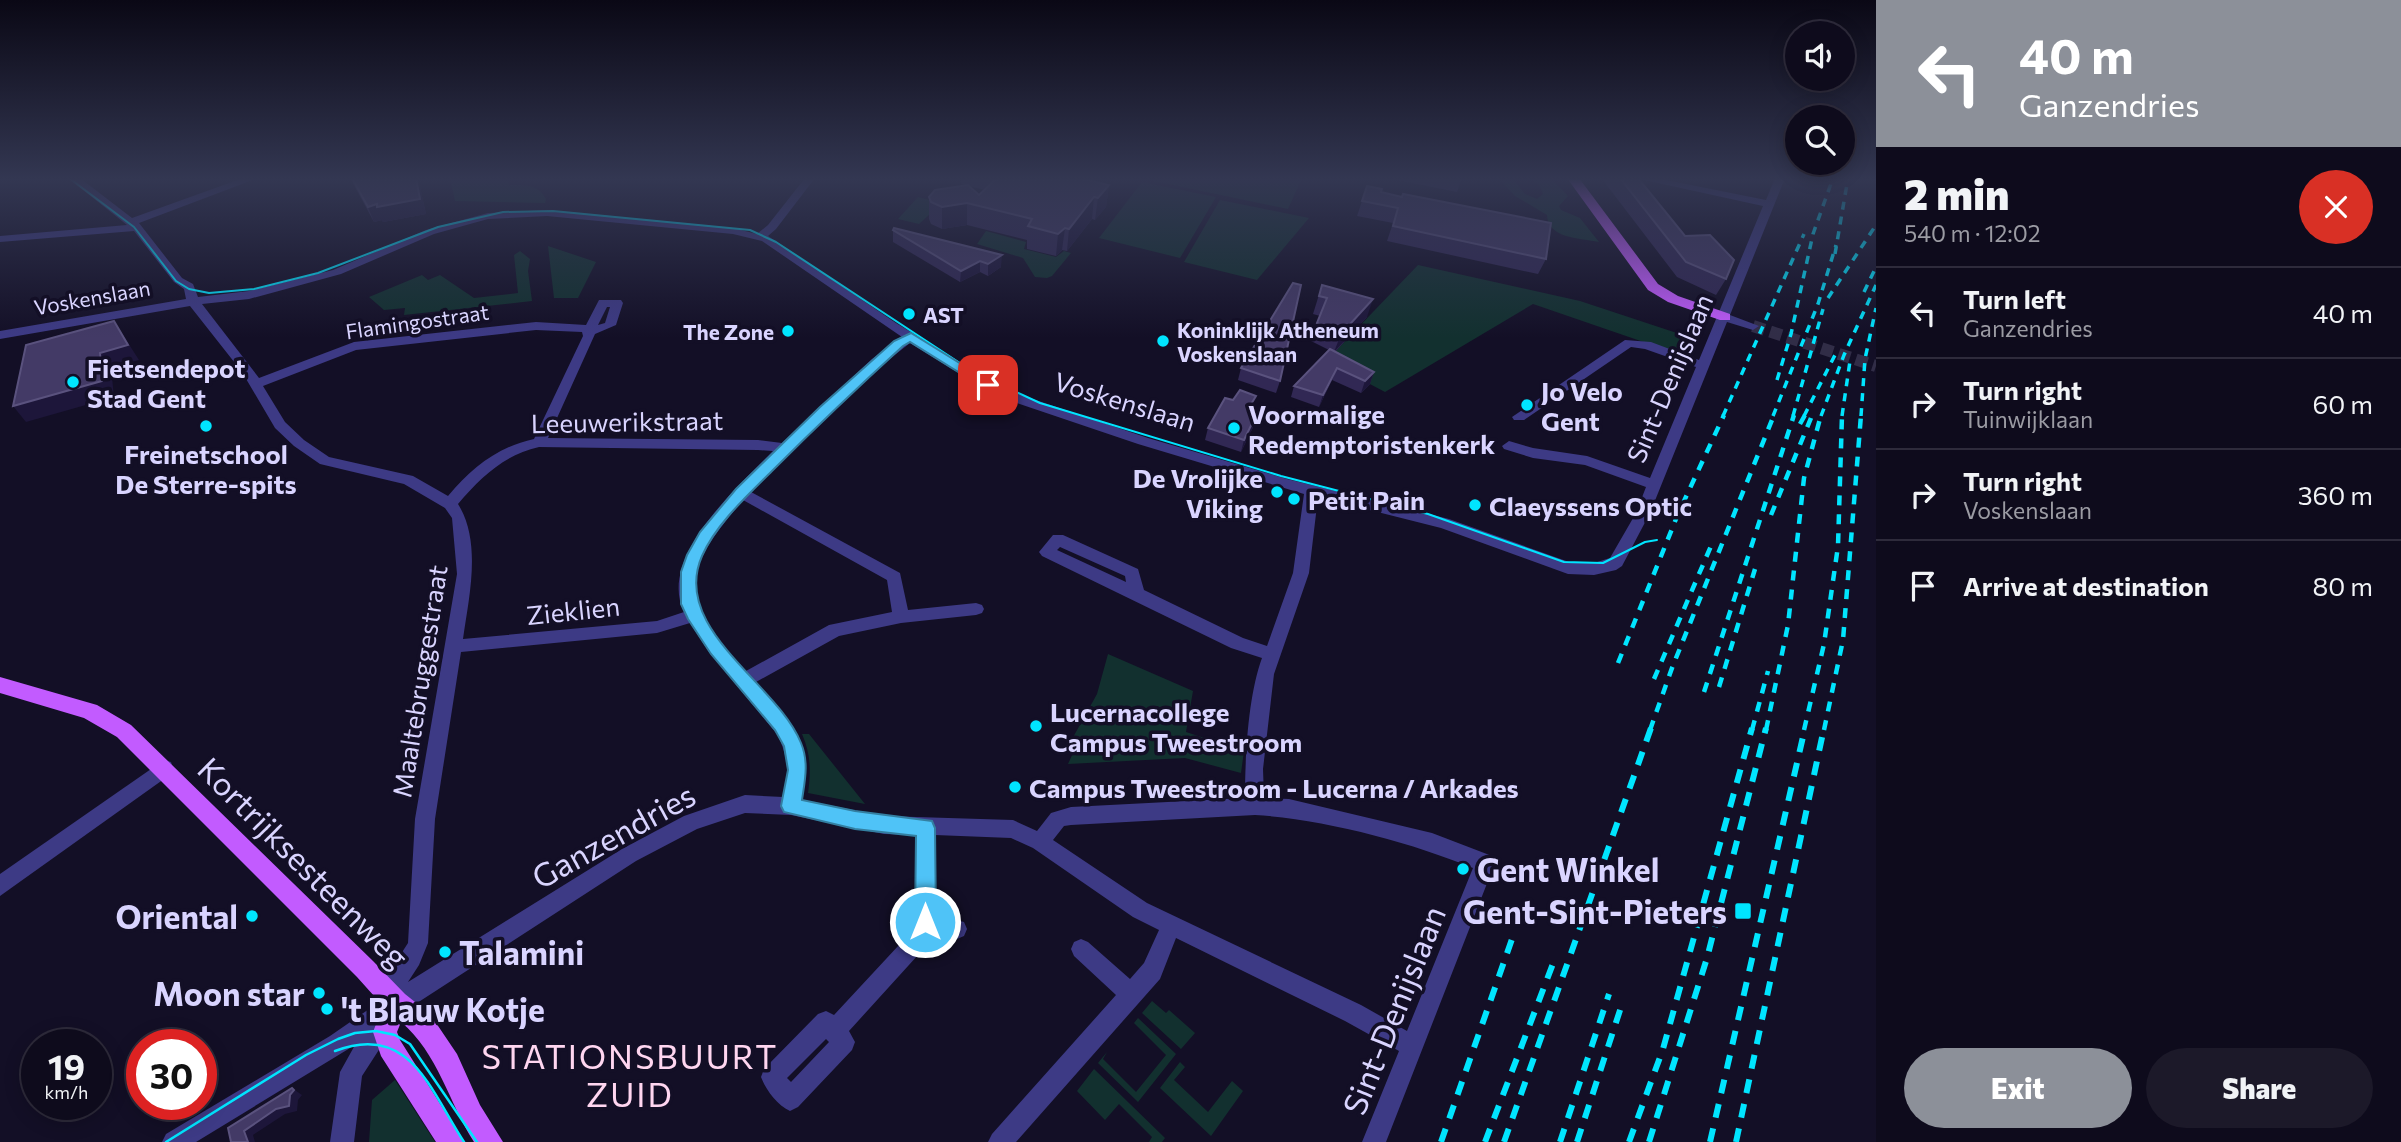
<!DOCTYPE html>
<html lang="en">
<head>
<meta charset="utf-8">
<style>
	:root { --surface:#0e0b1c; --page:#1c1929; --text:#f1f3f6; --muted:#9b9ba3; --line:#2e2b3b; --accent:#8c9099 }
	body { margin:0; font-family:Commissioner,sans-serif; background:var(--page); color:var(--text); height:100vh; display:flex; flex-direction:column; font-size:26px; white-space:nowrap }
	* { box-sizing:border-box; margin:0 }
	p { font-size:23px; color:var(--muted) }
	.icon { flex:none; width:38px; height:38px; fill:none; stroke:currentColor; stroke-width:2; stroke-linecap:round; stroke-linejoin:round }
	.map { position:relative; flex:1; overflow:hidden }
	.panel { display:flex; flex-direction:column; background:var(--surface); width:525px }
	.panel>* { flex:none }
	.top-card { background:#8c9099; color:#fff; overflow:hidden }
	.controls { position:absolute; left:1785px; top:21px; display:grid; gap:14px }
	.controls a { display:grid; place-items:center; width:70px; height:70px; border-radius:50%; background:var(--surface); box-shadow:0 4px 18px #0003,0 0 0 2px var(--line); font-size:35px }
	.speed { position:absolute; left:21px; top:1029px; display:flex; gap:14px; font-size:35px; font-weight:700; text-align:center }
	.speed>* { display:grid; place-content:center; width:91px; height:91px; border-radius:50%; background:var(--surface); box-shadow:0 4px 18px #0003,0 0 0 2px var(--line); line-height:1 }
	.speed small { font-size:18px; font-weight:400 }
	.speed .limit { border:10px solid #d22; background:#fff; color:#111 }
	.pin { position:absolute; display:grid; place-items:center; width:60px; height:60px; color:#fff; margin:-30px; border-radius:14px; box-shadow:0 4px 10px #0006 }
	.me { position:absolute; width:77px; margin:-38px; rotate:0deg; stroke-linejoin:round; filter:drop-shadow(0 0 5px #0008) }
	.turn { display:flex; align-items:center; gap:24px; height:147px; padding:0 28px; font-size:32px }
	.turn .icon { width:91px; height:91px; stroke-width:2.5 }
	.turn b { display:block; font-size:49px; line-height:60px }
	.round { display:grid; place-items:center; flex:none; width:74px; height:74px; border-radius:37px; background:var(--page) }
	.overview { display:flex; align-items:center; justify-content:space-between; height:119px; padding:0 28px }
	h1 { font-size:42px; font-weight:800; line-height:52px }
	.action { display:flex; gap:14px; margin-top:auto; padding:14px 28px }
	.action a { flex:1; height:80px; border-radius:42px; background:var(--accent); color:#fff; font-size:28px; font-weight:800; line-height:80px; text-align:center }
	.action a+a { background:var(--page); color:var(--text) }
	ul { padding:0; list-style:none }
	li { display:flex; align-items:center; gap:21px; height:91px; padding:0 28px; border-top:2px solid var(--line) }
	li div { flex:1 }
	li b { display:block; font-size:26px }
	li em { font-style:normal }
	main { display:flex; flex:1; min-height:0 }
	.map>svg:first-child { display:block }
	.green { fill:#12302f }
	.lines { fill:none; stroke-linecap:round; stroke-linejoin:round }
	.minor-tunnel { stroke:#312d47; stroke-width:12; stroke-dasharray:12 6; stroke-linecap:butt }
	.minor { fill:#3d3a85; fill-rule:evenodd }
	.major { fill:#c25bff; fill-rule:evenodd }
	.tram-far1 { stroke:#00e5ff; stroke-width:2 }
	.tram { stroke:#00e5ff; stroke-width:2.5 }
	.rail-far2 { stroke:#00e5ff; stroke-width:3.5; stroke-dasharray:8 7; stroke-linecap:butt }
	.rail-far1 { stroke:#00e5ff; stroke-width:4.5; stroke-dasharray:10 9; stroke-linecap:butt }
	.rail { stroke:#00e5ff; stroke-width:6; stroke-dasharray:14 11; stroke-linecap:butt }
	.wall { fill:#312854; fill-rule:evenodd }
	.shaded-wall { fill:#1d163a }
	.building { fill:#433a66; stroke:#5a527e; stroke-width:2 }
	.route { fill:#4fc3f7; stroke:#337fa1; stroke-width:2 }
	.poi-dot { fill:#00e5ff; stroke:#130f26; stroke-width:2.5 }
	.labels { text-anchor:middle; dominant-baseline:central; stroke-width:7; stroke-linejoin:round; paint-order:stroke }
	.far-street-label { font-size:21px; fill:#d9d4ff; stroke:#130f26 }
	.far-poi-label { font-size:21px; font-weight:bold; fill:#d9d4ff; stroke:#130f26; text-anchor:start }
	.poi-label { font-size:26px; font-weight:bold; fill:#d9d4ff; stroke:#130f26; text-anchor:start }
	.street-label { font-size:26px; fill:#d9d4ff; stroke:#130f26 }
	.near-street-label { font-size:32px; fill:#d9d4ff; stroke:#130f26 }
	.near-poi-label { font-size:32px; font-weight:bold; fill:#d9d4ff; stroke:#130f26; text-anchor:start }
	.near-neighbourhood-label { font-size:33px; letter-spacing:2px; fill:#ffd6f0; stroke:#130f26 }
</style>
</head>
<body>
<main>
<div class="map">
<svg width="1876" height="1142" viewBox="0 0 1876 1142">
	<rect width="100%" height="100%" fill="#130f26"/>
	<!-- green -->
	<g class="green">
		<path d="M450 178H508L509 185C525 185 538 184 546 199L545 203 455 201Z"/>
		<polygon points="1156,178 1302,178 1288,209 1154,181"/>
		<path d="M1502 178H1512L1525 194 1537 199 1543 194 1539 184 1527 178H1551L1568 196 1559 206 1561 210 1580 218 1599 242C1580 238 1548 239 1547 215L1515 196 1501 181Z"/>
		<polygon points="1142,182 1216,197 1180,258 1099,238"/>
		<polygon points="918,197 942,203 919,224 898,219"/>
		<polygon points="1220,200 1309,218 1257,280 1184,262"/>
		<polygon points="986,231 1026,242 1024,249 1056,257 1064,251 1071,253 1052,276 1047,278 1035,277 1023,258 977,244"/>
		<polygon points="548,246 596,262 578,298 554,298"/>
		<polygon points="520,251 530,259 528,271 532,301 404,315 405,308 384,310 369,297 422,275 428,280 440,275 474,298 518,293 514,255"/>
		<polygon points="1418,265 1580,301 1698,340 1690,358 1533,304 1385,392 1326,361"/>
		<polygon points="1108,654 1193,691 1186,732 1244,751 1241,773 1185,758 1068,764 1073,753 1066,750 1097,694"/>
		<path d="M802 734H809L865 804 808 793C811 772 811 754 802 734Z"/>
		<polygon points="1152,1001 1166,1013 1169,1010 1195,1033 1181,1049 1142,1013"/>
		<polygon points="1138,1018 1176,1054 1138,1102 1098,1063 1107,1052 1103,1059 1136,1092 1166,1055 1134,1023"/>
		<polygon points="1180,1062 1185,1067 1174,1080 1208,1112 1232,1081 1243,1091 1211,1136 1160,1088"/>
		<polygon points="1094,1069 1165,1138 1162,1142 1149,1142 1152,1137 1119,1104 1105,1120 1077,1091"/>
		<polygon points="395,1080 435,1142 369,1142 372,1100"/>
	</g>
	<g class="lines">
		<!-- minor-tunnel -->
		<polyline class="minor-tunnel" points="1753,326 1876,366"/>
		<!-- minor -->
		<g class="minor">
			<path d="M68 178H80L132 218 243 178H258L139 223 182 278 193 284 198 297 249 291 333 270 426 230 488 213 547 210 733 228 757 234 768 225 805 178H815L776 229 768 236 896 323 993 382 1024 396 1148 438 1287 479 1449 519 1569 562 1594 563 1610 558 1636 513 1646 487 1585 465 1533 458 1504 449 1502 446 1509 441 1533 448 1587 456 1650 478 1696 367 1645 349 1631 347 1524 420H1514L1512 417 1625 340 1651 342 1699 360 1763 206 1635 178H1656L1766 200 1775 178H1785L1730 315 1759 326 1753 330 1727 322 1650 513 1622 566 1616 570 1594 575 1568 574 1441 528 1318 497 1309 573 1274 674 1263 769 1264 798 1289 799 1432 833 1492 856 1495 863 1386 1142H1362L1399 1051 1345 1021 1176 938 1160 979 1016 1142H988L992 1134 1116 995 1074 956 1071 949 1074 942 1081 939 1088 942 1130 979 1144 963 1159 930 1133 917 1033 848 1011 838 935 835V914L964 922 967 929 964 936 957 939 932 934 928 944 849 1031 855 1042 852 1050 798 1107 790 1111C777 1105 766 1090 761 1077L764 1069 818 1014 826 1011 834 1015 912 931 915 922V835L884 834 791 815 745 813 697 829 636 861 397 1016 395 1025 362 1076 354 1142H330L340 1072 355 1045 196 1142H162L166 1134 330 1036 385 998 386 977 408 943 415 819 457 574 452 518 445 508 404 484 320 464 294 446 275 428 242 372 190 306 0 339V331L186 299 184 289 174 282 134 231 0 242V236L127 225ZM547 216 733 234 762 241 902 337 872 359 782 443 758 440 548 438 595 334 616 325 623 303 621 300H599L586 325 536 322 354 342 259 378 202 304 249 299 341 274 434 234 488 219ZM607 307H610L605 323 598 325ZM536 330 582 332 583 336 534 439C497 447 472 468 448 496L413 476 329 457 304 440 285 422 263 386 356 350ZM910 343 983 388 1014 402 1138 444 1304 494 1293 573 1267 646 1243 638 1144 590 1138 569 1063 535H1053L1039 552 1042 556 1231 648 1262 658C1248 696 1245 757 1245 798L1071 807 1051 813 1037 831 1013 820 884 816 802 800C814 745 791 721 756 682L839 636 901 623 976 615 982 613 984 609 982 605 976 603 908 610 900 573 751 492 873 372ZM539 447 758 450 773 451C739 486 657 557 684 612L657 621 463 639C469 597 482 542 458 504 481 477 504 455 539 447ZM743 500 887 580 892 612 829 625 746 671C678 598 679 575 743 500ZM1060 547 1125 576 1126 582 1057 550ZM690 623 709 652 777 734C788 756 790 773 783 797L745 795 684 816 622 849 408 982 419 965 428 943 435 819 461 652 657 633ZM1255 815C1323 819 1410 842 1473 868L1407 1031 1361 1005 1147 903 1053 840 1064 826 1071 825ZM826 1039 829 1042 791 1082 787 1078Z"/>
			<polygon points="164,760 171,762 173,768 171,774 0,896 0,874"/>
		</g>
		<!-- major -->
		<g class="major">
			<polygon points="1567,178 1579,178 1658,284 1678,296 1730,314 1730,320 1720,320 1668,302 1648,290"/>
			<path d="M0 677 97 705 131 725 373 961 405 994 430 1014 457 1054 480 1105 503 1142H474C449 1103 438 1053 401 1022L397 1032 400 1040 464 1142H436L381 1056 373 1032 383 1006 357 977 117 737 84 718 0 693Z"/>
		</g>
		<!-- tram-far1 -->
		<polyline class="tram-far1" points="69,178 134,227 176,281 189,289 209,293 254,289 318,273 438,227 503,212 553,211 750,230 776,242 975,373 1040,403 1281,476 1428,514 1564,562 1603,563 1645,542 1657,540"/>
		<!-- tram -->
		<g class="tram">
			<path d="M335 1051C410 1022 430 1090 464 1142"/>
			<polyline points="166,1142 306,1055 338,1039 355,1033 376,1031 395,1035 410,1044 477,1142"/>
		</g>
		<!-- rail-far2 -->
		<g class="rail-far2">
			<polyline points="1835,254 1848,178"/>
			<polyline points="1864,292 1876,267"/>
			<polyline points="1828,298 1876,225"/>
			<polyline points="1777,380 1791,334 1813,234 1833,178"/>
			<polyline points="1723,416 1804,234"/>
			<polyline points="1773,416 1818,304 1836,245"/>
			<polyline points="1793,416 1823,309"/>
			<polyline points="1804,416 1835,355"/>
			<polyline points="1821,416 1844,355 1876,285"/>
			<polyline points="1842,416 1850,361"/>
			<polyline points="1861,416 1865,359 1876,308"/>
		</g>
		<!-- rail-far1 -->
		<g class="rail-far1">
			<polyline points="1800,424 1805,415"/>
			<polyline points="1771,515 1811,418"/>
			<polyline points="1618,663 1678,514 1724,415"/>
			<polyline points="1654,679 1711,546"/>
			<polyline points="1719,687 1755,569"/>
			<polyline points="1704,692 1794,415"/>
			<polyline points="1650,730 1672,668 1774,415"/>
			<polyline points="1752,730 1768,671"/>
			<polyline points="1766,730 1788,625 1804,478 1821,415"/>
			<polyline points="1804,730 1824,644 1838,546 1842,415"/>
			<polyline points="1824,730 1843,640 1861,415"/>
		</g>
		<!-- rail -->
		<g class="rail">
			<polyline points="1441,1142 1512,939"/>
			<polyline points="1485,1142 1554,961"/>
			<polyline points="1504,1142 1651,728"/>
			<polyline points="1560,1142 1609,994"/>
			<polyline points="1577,1142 1623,1001"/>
			<polyline points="1629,1142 1663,1049 1752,728"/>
			<polyline points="1649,1142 1707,958 1766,728"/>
			<polyline points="1710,1142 1805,728"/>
			<polyline points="1736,1142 1824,728"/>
		</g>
	</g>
	<!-- wall -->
	<g class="wall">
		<polygon points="350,178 418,178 426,214 383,222 382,220 374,222"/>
		<path d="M961 178H1079L1109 185 1106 207 1095 220 1092 219 1067 251 1062 250 1056 256 1027 249V240L967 225 942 229 931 224 929 219V197L966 185 961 184ZM969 186 985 190 979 195Z"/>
		<polygon points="1387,178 1462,178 1457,192"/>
		<polygon points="1603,178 1638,178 1685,236 1726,279 1716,295 1677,277 1602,179"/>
		<polygon points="1381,192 1546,259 1538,274 1387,241 1393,223 1357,216 1362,201"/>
		<polygon points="893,230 1001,267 988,276 980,272 960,282 893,242"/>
		<polygon points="1322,285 1367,317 1335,352 1374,372 1370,384 1361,393 1332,380 1319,407 1291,397 1294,386 1329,350 1311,341 1320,316 1313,314"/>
		<polygon points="1241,368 1280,381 1276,393 1238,380"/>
		<polygon points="1253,407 1259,409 1256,421 1241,452 1205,440 1208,428"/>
	</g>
	<!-- shaded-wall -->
	<g class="shaded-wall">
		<polygon points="416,178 418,178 426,214 383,222 382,220 374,222 368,207 377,204"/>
		<polygon points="1109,185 1106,207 1095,220 1098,198"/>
		<polygon points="1094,197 1092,219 1067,251 1069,229"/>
		<polygon points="967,203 967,225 942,229 942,207"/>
		<polygon points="1065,228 1062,250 1056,256 1058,234"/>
		<polygon points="1002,255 1001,267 988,276 988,264"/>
		<polygon points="980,261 980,272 960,282 961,271"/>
		<polygon points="1373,299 1367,317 1334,352 1341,334"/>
		<polygon points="114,321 139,360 111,368 114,397 26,422 13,406 100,353"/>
		<polygon points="1337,368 1332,380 1319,407 1323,395"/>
		<polygon points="1374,372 1370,384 1361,393 1365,381"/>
		<polygon points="1259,409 1256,421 1241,452 1244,440"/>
		<polygon points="292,1088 302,1095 298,1100 297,1111 285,1114 253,1135 255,1142 248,1142 244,1131 290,1095"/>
	</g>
	<!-- building -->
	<g class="building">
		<polygon points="352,178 416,178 420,199 377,207 377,204 368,207"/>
		<polygon points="1006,178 1079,178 1109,185 1098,198 1094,197 1069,229 1065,228 1058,234 1028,226 1032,219 967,203 942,207 931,202 929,197 935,190 968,185 979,195 995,180"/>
		<polygon points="1620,178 1638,178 1685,236 1710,235 1734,260 1726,279 1686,262"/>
		<polygon points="1367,186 1382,189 1381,192 1402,197 1403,194 1551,223 1546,259 1393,226 1398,208 1362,201"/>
		<polygon points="894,228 1002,255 988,264 980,261 961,271 893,230"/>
		<polygon points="1293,283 1301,285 1280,381 1241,368"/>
		<polygon points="1322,285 1373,299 1341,334 1317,323 1327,298 1319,296"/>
		<polygon points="114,321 128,345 100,353 102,381 13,406 26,345"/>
		<polygon points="1330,349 1374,372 1365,381 1337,368 1323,395 1294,386"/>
		<polygon points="1240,390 1256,396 1250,406 1259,409 1244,440 1208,428 1225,398 1233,400"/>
		<polygon points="292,1088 294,1090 290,1095 289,1106 276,1109 244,1131 248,1142 231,1142 228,1128"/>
	</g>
	<!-- sky -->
	<linearGradient id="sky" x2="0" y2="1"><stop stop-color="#0a0815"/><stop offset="0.53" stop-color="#333752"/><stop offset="1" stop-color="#333752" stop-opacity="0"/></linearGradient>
	<rect width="1876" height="338" fill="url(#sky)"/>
	<!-- route -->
	<path class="route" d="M911 333 995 385 988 389 984 388 910 342 903 346C858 387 815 428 772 471 748 495 716 524 702 556 670 629 777 683 801 743 809 762 805 780 802 800L855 811 932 821 935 828 936 922 933 929 925 932 918 929 915 922 916 836 855 829 784 812 781 806 788 770 784 746 775 730 711 654 688 619 681 604V572L687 555 700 532 736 489 820 407 894 341Z"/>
	<!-- markers -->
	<g class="poi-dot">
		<circle cx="909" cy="314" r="7"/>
		<circle cx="788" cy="331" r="7"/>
		<circle cx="1163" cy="341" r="7"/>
		<circle cx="73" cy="382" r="7"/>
		<circle cx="1527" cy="405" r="7"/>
		<circle cx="206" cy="426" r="7"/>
		<circle cx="1234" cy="428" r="7"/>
		<circle cx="1277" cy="492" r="7"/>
		<circle cx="1294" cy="499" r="7"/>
		<circle cx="1475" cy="505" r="7"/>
		<circle cx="1036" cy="726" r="7"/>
		<circle cx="1015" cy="787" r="7"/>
		<circle cx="1463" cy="869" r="7"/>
		<rect x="1734" y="902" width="18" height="18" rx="3.5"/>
		<circle cx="252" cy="916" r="7"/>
		<circle cx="445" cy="952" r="7"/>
		<circle cx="319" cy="993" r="7"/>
		<circle cx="327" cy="1009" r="7"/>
	</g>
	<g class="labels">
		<!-- far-street labels -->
		<g class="far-street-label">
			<text transform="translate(92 297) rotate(-10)">Voskenslaan</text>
			<text transform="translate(417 321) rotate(-8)">Flamingostraat</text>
		</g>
		<!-- far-poi labels -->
		<g class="far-poi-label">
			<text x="923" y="314">AST</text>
			<text x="1177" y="329">Koninklijk Atheneum<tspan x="1177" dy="24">Voskenslaan</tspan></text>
			<text x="774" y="331" text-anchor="end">The Zone</text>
		</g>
		<!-- poi labels -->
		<g class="poi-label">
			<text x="87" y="367">Fietsendepot<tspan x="87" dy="30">Stad Gent</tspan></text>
			<text x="1541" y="390">Jo Velo<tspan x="1541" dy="30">Gent</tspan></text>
			<text x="1248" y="413">Voormalige<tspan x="1248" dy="30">Redemptoristenkerk</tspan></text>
			<text x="206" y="453" text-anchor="middle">Freinetschool<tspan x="206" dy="30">De Sterre-spits</tspan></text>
			<text x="1263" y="477" text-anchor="end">De Vrolijke<tspan x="1263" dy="30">Viking</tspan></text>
			<text x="1308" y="499">Petit Pain</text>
			<text x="1489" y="505">Claeyssens Optic</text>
			<text x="1050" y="711">Lucernacollege<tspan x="1050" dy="30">Campus Tweestroom</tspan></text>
			<text x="1029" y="787">Campus Tweestroom - Lucerna / Arkades</text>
		</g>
		<!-- street labels -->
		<g class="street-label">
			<text transform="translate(1669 378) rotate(-67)">Sint-Denijslaan</text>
			<text transform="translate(1125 401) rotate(17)">Voskenslaan</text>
			<text transform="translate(627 421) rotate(-1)">Leeuwerikstraat</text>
			<text transform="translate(573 610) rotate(-6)">Zieklien</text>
			<text transform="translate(419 681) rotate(-81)">Maaltebruggestraat</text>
		</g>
		<!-- near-street labels -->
		<g class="near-street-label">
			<text transform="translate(613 835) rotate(-29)">Ganzendries</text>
			<text transform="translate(304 862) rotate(45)">Kortrijksesteenweg</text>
			<text transform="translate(1393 1010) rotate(-68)">Sint-Denijslaan</text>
		</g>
		<!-- near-poi labels -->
		<g class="near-poi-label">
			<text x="1477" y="869">Gent Winkel</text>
			<text x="1727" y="911" text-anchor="end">Gent-Sint-Pieters</text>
			<text x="238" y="916" text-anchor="end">Oriental</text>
			<text x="459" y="952">Talamini</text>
			<text x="305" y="993" text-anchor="end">Moon star</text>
			<text x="341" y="1009">'t Blauw Kotje</text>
		</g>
		<!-- near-neighbourhood labels -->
		<g class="near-neighbourhood-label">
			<text x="630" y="1055">STATIONSBUURT<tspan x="630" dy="38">ZUID</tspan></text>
		</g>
	</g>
</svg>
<div class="controls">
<a><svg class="icon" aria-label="sound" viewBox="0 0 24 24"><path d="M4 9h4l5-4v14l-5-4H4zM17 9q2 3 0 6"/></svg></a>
<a><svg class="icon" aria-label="search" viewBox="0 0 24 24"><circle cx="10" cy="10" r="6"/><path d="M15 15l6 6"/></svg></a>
</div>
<div class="speed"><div>19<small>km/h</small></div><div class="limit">30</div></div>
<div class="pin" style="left:988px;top:385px;background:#d93025"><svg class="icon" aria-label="arrive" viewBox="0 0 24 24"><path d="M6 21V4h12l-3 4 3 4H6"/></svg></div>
<svg class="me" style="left:925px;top:922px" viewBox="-20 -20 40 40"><circle r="17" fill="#4fc3f7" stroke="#fff" stroke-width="3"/><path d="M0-11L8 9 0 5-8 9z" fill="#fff"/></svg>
</div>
<section class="panel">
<div class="top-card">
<div class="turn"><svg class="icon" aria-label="left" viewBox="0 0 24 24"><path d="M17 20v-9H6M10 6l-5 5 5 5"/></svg><div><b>40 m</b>Ganzendries</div></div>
</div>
<div class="overview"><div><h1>2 min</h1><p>540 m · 12:02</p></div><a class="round" style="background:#d93025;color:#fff"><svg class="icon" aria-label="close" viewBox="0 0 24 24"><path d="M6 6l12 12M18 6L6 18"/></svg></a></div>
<ul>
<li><svg class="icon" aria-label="left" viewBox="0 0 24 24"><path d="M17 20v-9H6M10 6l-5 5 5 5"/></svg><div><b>Turn left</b><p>Ganzendries</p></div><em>40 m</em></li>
<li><svg class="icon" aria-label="right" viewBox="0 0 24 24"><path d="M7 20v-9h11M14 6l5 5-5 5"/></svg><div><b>Turn right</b><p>Tuinwijklaan</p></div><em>60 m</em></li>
<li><svg class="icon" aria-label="right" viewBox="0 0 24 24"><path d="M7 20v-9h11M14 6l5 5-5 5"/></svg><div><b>Turn right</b><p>Voskenslaan</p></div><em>360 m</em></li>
<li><svg class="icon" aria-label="arrive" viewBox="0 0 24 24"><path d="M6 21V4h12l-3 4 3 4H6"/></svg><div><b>Arrive at destination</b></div><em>80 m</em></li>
</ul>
<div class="action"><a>Exit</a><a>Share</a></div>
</section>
</main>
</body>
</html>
